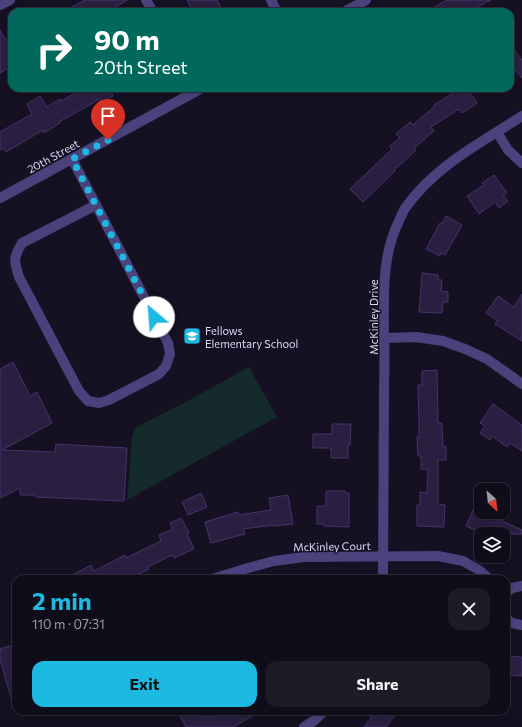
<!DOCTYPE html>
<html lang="en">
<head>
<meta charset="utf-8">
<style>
	:root { --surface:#100d1a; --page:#1e1b27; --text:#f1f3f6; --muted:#9c9ca2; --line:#302d39; --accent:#1cb9e2 }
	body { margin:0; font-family:Commissioner,sans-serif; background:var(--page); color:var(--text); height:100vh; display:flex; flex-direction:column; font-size:15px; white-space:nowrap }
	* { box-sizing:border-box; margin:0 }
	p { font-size:13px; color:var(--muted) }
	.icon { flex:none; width:22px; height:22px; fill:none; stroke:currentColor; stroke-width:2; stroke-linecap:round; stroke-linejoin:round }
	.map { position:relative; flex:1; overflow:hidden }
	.sheet { position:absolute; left:12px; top:575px; width:498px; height:140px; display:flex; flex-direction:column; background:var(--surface); border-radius:12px; box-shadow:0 2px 6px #0003,0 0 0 1px var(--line) }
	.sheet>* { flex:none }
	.guide { position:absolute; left:8px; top:8px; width:506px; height:84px; border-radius:12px; box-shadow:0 2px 6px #0003,0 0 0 1px var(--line); background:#00695c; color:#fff; overflow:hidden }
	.needle { width:26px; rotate:153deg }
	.controls { position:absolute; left:474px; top:483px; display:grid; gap:8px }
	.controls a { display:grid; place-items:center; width:36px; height:36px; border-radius:8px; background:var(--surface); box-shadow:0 2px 6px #0003,0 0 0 1px var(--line); font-size:20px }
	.pin { position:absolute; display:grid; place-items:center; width:34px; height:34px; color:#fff; margin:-41px -17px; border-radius:50% 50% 50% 0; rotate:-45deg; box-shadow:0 0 4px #0007 }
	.pin .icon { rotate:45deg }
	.me { position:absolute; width:44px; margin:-22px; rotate:333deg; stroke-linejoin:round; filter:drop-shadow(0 0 3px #0008) }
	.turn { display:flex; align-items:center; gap:14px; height:84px; padding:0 20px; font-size:18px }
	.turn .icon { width:52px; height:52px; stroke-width:2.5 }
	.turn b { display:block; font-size:28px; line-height:34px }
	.round { display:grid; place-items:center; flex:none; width:42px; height:42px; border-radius:12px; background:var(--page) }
	.summary { display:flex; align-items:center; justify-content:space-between; height:68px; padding:0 20px }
	h1 { font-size:24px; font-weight:700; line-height:30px; color:var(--accent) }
	.primary-button { display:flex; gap:8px; margin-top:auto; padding:8px 20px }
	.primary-button a { flex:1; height:46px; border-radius:12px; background:var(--accent); color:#111; font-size:16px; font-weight:700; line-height:46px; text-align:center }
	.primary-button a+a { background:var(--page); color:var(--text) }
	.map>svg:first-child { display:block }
	.green { fill:#152a2b }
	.building { fill:#2a1f41; stroke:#44346a }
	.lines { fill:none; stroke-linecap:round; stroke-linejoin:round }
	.minor { stroke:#4a427c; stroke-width:10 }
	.route { stroke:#1cb9e2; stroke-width:7; stroke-dasharray:0 12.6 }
	.labels { text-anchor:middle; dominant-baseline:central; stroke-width:3; stroke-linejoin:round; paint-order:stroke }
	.street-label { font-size:11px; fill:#dfd7fa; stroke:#161122 }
	.poi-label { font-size:11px; fill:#dfd7fa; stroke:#161122; text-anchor:start }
</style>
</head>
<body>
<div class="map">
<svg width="522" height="727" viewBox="0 0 522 727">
	<rect width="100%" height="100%" fill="#161122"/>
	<!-- green -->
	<polygon class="green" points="249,367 277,417 127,500 132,437 135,428 195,397"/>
	<!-- building -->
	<g class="building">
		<polygon points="85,0 128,0 106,12 62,12"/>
		<polygon points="187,0 217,0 224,12 193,12"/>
		<polygon points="447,0 491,0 468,12 425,12"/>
		<polygon points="0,30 7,41 12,39 12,66 0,73"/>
		<polygon points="510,45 522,60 522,78 516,71 510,76"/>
		<polygon points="84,88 118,88 111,92 113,96 101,102 100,99 59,122 60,123 44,133 43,130 6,152 4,148 0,150 0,132 32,114 27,104 40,96 47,107 60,99 61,101"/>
		<polygon points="461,88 467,88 477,103 462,113 459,109 431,127 434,131 414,148 416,150 394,170 395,171 363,202 350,189 392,149 390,146 400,138 396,134 410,122 413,125 435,106 434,105"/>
		<polygon points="494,175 507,193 503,195 508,201 499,208 495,202 479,214 467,196 484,185 482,183"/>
		<polygon points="446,216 462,225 445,255 440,253 440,256 426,249 440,223 442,224"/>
		<polygon points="422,273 438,275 438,280 442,280 441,291 448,292 448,302 443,302 442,313 419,312"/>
		<polygon points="522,294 522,341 495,324 497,320 486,313 498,296 514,307"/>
		<polygon points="13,362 30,396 37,392 52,423 2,450 55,452 56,444 127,448 124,501 36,497 35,495 20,495 20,488 0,498 0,369"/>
		<polygon points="437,370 438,423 442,423 443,447 446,446 446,460 438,460 438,504 445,505 444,527 417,526 417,505 420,505 420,492 427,493 428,469 421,469 421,456 418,456 417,437 419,437 419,424 418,385 422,385 422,371"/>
		<polygon points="493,404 522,425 522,451 510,443 507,447 492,436 490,440 480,433 485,426 480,423"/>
		<polygon points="332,424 351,424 350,445 348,445 348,458 331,458 331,448 313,448 313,434 332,434"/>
		<polygon points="326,491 345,491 345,493 349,493 349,527 324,526 324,524 317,524 317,506 326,506"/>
		<polygon points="201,493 207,507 188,515 182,502"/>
		<polygon points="288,495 293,524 273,526 273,525 243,529 245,534 211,543 205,522 238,512 239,515 271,510 269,498"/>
		<polygon points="474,508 522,530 522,534 483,534 466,526"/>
		<polygon points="181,518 189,533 187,534 194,549 174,558 172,555 148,567 149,569 129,579 65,579 91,565 94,571 125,555 126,558 161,541 159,535 173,529 170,523"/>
		<polygon points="16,644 16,703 13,704 0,660 0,649"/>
		<polygon points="506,656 522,657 522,676 506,675"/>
		<polygon points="189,711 198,711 202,718 211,713 213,717 225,711 261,711 233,727 186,727 180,716"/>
		<polygon points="363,711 398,711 386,727 364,727 372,717"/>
	</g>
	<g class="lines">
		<!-- minor -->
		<g class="minor">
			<polyline points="146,0 153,12"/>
			<polyline points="271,0 277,12"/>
			<polyline points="0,5 10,0"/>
			<polyline points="344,12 366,0"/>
			<polyline points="497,132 508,150 522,163"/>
			<path d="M72 159 96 205 22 243C13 258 14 261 19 277L79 391 88 401 99 403 109 400 159 374 166 366 170 354 168 343 96 205"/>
			<polyline points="0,198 202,88"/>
			<polyline points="384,338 416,337 443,341 465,349 487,359 522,384"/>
			<polyline points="212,579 248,568 274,561 304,557 438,556 463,561 479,570 489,579"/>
			<path d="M383 579C383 518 384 458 384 397 384 377 385 357 384 337 384 297 381 257 399 221 401 216 403 211 406 207 435 166 481 143 522 116"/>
			<polyline points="506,593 512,588 522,586"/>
			<polyline points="506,619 512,623 522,625"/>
			<polyline points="304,727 315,720 324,711"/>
		</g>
	</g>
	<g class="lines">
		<!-- route -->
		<polyline class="route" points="108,140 72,159 154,317"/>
	</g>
	<!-- icons -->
	<defs>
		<g id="school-square" transform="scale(0.9)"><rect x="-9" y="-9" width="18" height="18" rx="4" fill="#1cb9e2" stroke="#161122"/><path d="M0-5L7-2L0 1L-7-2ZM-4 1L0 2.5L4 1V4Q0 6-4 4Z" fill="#fff"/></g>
	</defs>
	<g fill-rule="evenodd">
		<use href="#school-square" x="192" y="336"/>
	</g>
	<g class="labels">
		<!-- street labels -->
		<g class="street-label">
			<text transform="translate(53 156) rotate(-29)">20th Street</text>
			<text transform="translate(373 317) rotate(-90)">McKinley Drive</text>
			<text transform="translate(332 546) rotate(-1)">McKinley Court</text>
		</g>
		<!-- poi labels -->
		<g class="poi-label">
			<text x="205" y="330">Fellows<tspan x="205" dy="13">Elementary School</tspan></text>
		</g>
	</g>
</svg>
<div class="controls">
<a><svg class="needle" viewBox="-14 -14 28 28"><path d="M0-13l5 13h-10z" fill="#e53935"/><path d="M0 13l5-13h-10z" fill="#9c9ca2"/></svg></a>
<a><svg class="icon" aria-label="layers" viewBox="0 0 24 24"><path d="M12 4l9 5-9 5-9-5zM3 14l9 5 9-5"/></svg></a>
</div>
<div class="pin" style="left:108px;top:140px;background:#d93025"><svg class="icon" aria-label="arrive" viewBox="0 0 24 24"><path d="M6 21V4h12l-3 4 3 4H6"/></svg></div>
<svg class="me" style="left:154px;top:317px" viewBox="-20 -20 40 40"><circle r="19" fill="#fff"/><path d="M0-13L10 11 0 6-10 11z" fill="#1cb9e2"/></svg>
<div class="guide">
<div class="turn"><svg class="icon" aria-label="right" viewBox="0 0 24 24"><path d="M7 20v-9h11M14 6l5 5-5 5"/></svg><div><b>90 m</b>20th Street</div></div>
</div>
<section class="sheet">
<div class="summary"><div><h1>2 min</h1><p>110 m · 07:31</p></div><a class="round"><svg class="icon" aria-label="close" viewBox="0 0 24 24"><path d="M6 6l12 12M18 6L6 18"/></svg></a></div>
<div class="primary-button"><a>Exit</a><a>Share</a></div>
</section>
</div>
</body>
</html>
